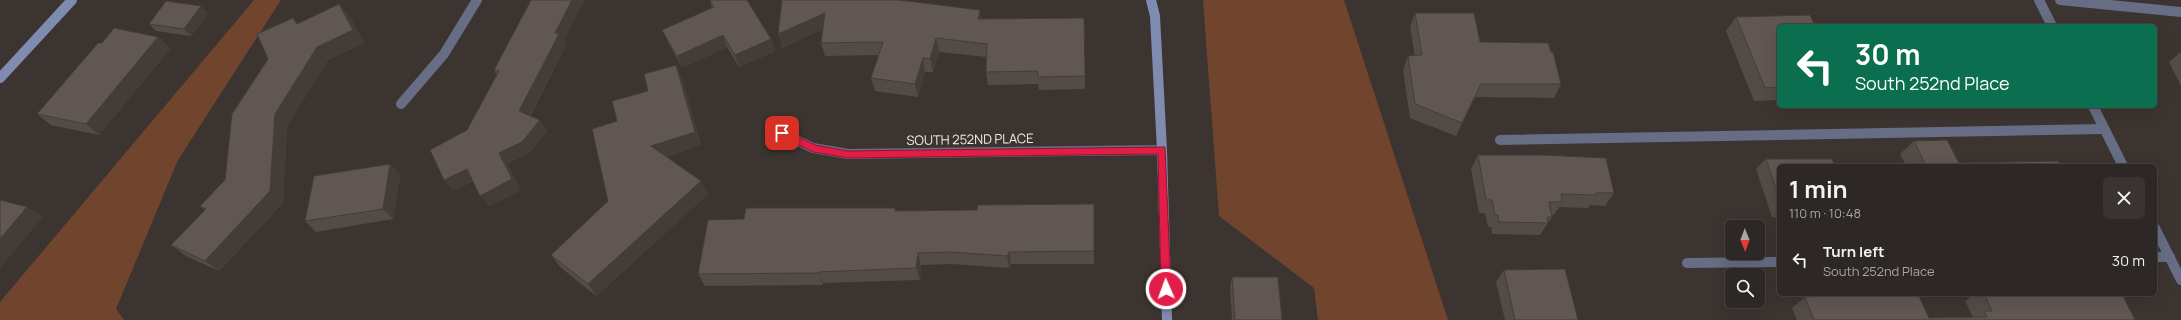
<!DOCTYPE html>
<html lang="en">
<head>
<meta charset="utf-8">
<style>
	:root { --surface:#2d2725; --page:#393332; --text:#f1f3f6; --muted:#a7a5a7; --line:#484442 }
	body { margin:0; font-family:Manrope,sans-serif; background:var(--page); color:var(--text); height:100vh; display:flex; flex-direction:column; font-size:15px; white-space:nowrap }
	* { box-sizing:border-box; margin:0 }
	p { font-size:13px; color:var(--muted) }
	.icon { flex:none; width:22px; height:22px; fill:none; stroke:currentColor; stroke-width:2; stroke-linecap:round; stroke-linejoin:round }
	.map { position:relative; flex:1; overflow:hidden }
	.side { position:absolute; left:1777px; top:164px; width:380px; height:132px; display:flex; flex-direction:column; background:var(--surface); border-radius:6px; box-shadow:0 4px 16px #0002,0 0 0 1px var(--line) }
	.side>* { flex:none }
	.banner { position:absolute; left:1777px; top:24px; width:380px; height:84px; border-radius:6px; box-shadow:0 4px 16px #0002,0 0 0 1px var(--line); background:#0b6e4f; color:#fff; overflow:hidden }
	.needle { width:26px; rotate:179deg }
	.controls { position:absolute; left:1725px; top:220px; display:grid; gap:8px }
	.controls a { display:grid; place-items:center; width:40px; height:40px; border-radius:6px; background:var(--surface); box-shadow:0 4px 16px #0002,0 0 0 1px var(--line); font-size:20px }
	.pin { position:absolute; display:grid; place-items:center; width:34px; height:34px; color:#fff; margin:-17px; border-radius:8px; box-shadow:0 2px 6px #0006 }
	.me { position:absolute; width:44px; margin:-22px; rotate:358deg; stroke-linejoin:round; filter:drop-shadow(0 0 3px #0008) }
	.turn { display:flex; align-items:center; gap:14px; height:84px; padding:0 12px; font-size:18px }
	.turn .icon { width:52px; height:52px; stroke-width:2.5 }
	.turn b { display:block; font-size:28px; line-height:34px }
	.round { display:grid; place-items:center; flex:none; width:42px; height:42px; border-radius:6px; background:var(--page) }
	.overview { display:flex; align-items:center; justify-content:space-between; height:68px; padding:0 12px }
	h1 { font-size:24px; font-weight:700; line-height:30px }
	ul { padding:0; list-style:none }
	li { display:flex; align-items:center; gap:12px; height:56px; padding:0 12px }
	li div { flex:1 }
	li b { display:block; font-size:15px }
	li em { font-style:normal }
	.map>svg:first-child { display:block }
	.green { fill:#70442d }
	.lines { fill:none; stroke-linecap:round; stroke-linejoin:round }
	.lane { stroke:#666d84; stroke-width:10 }
	.street { stroke:#666d84; stroke-width:10 }
	.secondary { stroke:#808bb0; stroke-width:10 }
	.wall { fill:#534b47 }
	.shaded-wall { fill:#433d3a }
	.building { fill:#605753; stroke:#433d3a }
	.route { fill:#e11d48; stroke:#92132f }
	.labels { text-anchor:middle; dominant-baseline:central; stroke-width:3.5; stroke-linejoin:round; paint-order:stroke }
	.street-label { font-size:13px; fill:#f0ebe8; stroke:#3c3431 }
</style>
</head>
<body>
<div class="map">
<svg width="2181" height="320" viewBox="0 0 2181 320">
	<rect width="100%" height="100%" fill="#3c3431"/>
	<!-- green -->
	<g class="green">
		<polygon points="254,0 281,0 178,160 116,309 124,320 0,320 0,302"/>
		<polygon points="1203,0 1344,0 1448,320 1318,320 1314,288 1219,216"/>
	</g>
	<g class="lines">
		<!-- lane -->
		<polyline class="lane" points="1500,140 2104,129"/>
		<!-- street -->
		<g class="street">
			<polyline points="2039,0 2052,26"/>
			<polyline points="2060,0 2181,12"/>
			<polyline points="401,104 444,54 477,0"/>
			<polyline points="2093,106 2123,166"/>
			<polyline points="781,133 813,148 848,154 1162,150"/>
			<polyline points="2155,228 2181,280"/>
			<polyline points="2155,257 2170,257"/>
			<polyline points="1687,263 1779,262"/>
		</g>
		<!-- secondary -->
		<g class="secondary">
			<polyline points="1151,0 1155,16 1162,150 1167,320"/>
			<polyline points="0,78 72,0"/>
		</g>
	</g>
	<!-- wall -->
	<g class="wall">
		<polygon points="782,0 981,19 1084,18 1085,89 1039,90 1038,84 988,85 986,72 987,57 939,52 933,72 925,72 918,97 875,91 871,78 879,55 825,56 821,43 823,29 782,48 778,34"/>
		<polygon points="710,1 771,39 775,51 739,67 727,47 682,68 668,42 662,30 712,8"/>
		<polygon points="208,13 191,36 156,31 149,24"/>
		<polygon points="1415,13 1480,42 1551,52 1561,84 1554,98 1475,97 1456,136 1410,118 1403,70 1408,56 1415,56 1410,27"/>
		<polygon points="350,17 364,43 328,60 287,126 283,203 219,271 186,256 171,245 205,210 200,206 225,180 268,59 298,23"/>
		<polygon points="1736,17 1779,26 1779,100 1754,101 1726,31"/>
		<polygon points="158,37 170,49 99,135 51,125 37,114 102,43"/>
		<polygon points="564,41 566,45 530,116 547,131 530,152 507,164 521,190 489,206 473,181 453,191 467,130 497,75 494,70"/>
		<polygon points="2181,52 2181,86 2169,62"/>
		<polygon points="676,65 682,79 701,145 666,157 701,181 708,194 596,296 560,267 551,255 608,201 648,91"/>
		<polygon points="1914,141 1959,163 2061,166 1906,166 1900,154"/>
		<polygon points="1478,155 1614,193 1605,206 1590,205 1588,208 1559,207 1554,215 1552,215 1552,217 1540,235 1492,234 1491,227 1488,227 1485,213 1479,213 1471,169"/>
		<polygon points="1766,159 1779,166 1779,218 1772,217 1756,169"/>
		<polygon points="400,175 393,219 316,232 305,221"/>
		<polygon points="1094,204 1094,264 1011,264 1009,268 952,264 921,265 920,280 823,283 823,285 705,286 698,274 744,219 895,208 896,211 977,210"/>
		<polygon points="1504,270 1578,320 1505,320 1496,282"/>
		<polygon points="1232,277 1282,320 1232,320 1230,287"/>
		<polygon points="1975,294 2122,294 2135,320 1797,320 1792,308 1805,297 1929,318 1973,317 1965,301"/>
	</g>
	<!-- shaded-wall -->
	<g class="shaded-wall">
		<polygon points="572,0 585,0 564,41 566,45 526,122 519,111 555,33"/>
		<polygon points="339,4 350,17 364,43 328,60 287,126 283,203 219,271 205,261 275,114"/>
		<polygon points="201,6 208,13 191,36 184,29"/>
		<polygon points="980,10 982,24 978,19"/>
		<polygon points="825,13 829,27 782,48 778,34"/>
		<polygon points="723,35 727,47 682,68 677,56"/>
		<polygon points="158,37 170,49 99,135 86,124"/>
		<polygon points="936,38 939,52 933,72 930,59"/>
		<polygon points="771,39 775,51 739,67 735,55"/>
		<polygon points="923,58 925,72 918,97 915,84"/>
		<polygon points="676,65 682,79 701,145 658,159 651,146"/>
		<polygon points="540,120 547,131 530,152 507,164 521,190 489,206 480,196 499,153"/>
		<polygon points="390,164 400,175 393,219 383,209"/>
		<polygon points="467,169 476,180 453,191 444,180"/>
		<polygon points="701,181 708,194 596,296 588,284"/>
		<polygon points="27,207 43,217 0,268 0,239"/>
		<polygon points="1009,252 1011,264 1009,268 1007,256"/>
		<polygon points="918,253 921,265 920,280 916,268"/>
		<polygon points="818,272 823,283 823,285 818,273"/>
	</g>
	<!-- building -->
	<g class="building">
		<polygon points="531,0 572,0 555,33 559,34 519,111 540,120 522,142 499,153 512,179 480,196 467,169 444,180 430,150 467,130 499,71 494,70"/>
		<polygon points="712,0 747,0 771,39 735,55 723,35 677,56 662,30 714,7 710,1"/>
		<polygon points="782,0 899,0 980,10 978,19 1084,18 1085,76 1038,77 1038,71 986,72 987,44 936,38 930,59 923,58 915,84 871,78 883,42 821,43 825,13 778,34"/>
		<polygon points="166,1 201,6 184,29 149,24"/>
		<polygon points="339,4 353,30 317,47 275,114 270,191 205,261 171,245 206,209 200,206 225,180 232,114 268,59 257,34 293,18 297,24"/>
		<polygon points="1415,13 1474,13 1480,42 1548,43 1551,52 1553,52 1561,84 1481,84 1462,123 1415,104 1408,56 1422,55"/>
		<polygon points="1810,15 1815,26 1779,26 1779,87 1765,88 1736,17"/>
		<polygon points="114,28 158,37 86,124 37,114 98,43 102,43"/>
		<polygon points="676,65 695,132 651,146 701,181 588,284 551,255 608,201 592,129 617,121 612,101 648,91 644,74"/>
		<polygon points="1947,140 1959,163 2058,161 2061,166 1926,166 1914,141"/>
		<polygon points="1478,155 1541,155 1606,158 1614,193 1596,193 1597,195 1561,194 1562,202 1549,202 1552,217 1547,217 1548,223 1499,222 1498,215 1495,215 1492,200 1486,200"/>
		<polygon points="1766,159 1832,159 1835,166 1779,166 1779,197"/>
		<polygon points="390,164 383,209 305,221 314,176"/>
		<polygon points="0,200 27,207 0,239"/>
		<polygon points="1094,204 1094,251 1009,252 1007,256 950,252 918,253 916,268 818,272 818,273 698,274 708,220 744,219 746,208 895,208 895,211 977,210 978,205"/>
		<polygon points="1565,269 1578,320 1515,320 1504,270"/>
		<polygon points="1232,277 1278,277 1282,320 1235,320"/>
		<polygon points="1865,294 1918,294 1929,318 1987,317 1984,311 1992,311 1984,294 2122,294 2135,320 1814,320 1805,297"/>
	</g>
	<!-- route -->
	<polygon class="route" points="782,129 815,145 848,151 1165,147 1171,289 1166,293 1161,289 1158,154 848,158 813,152 778,135 777,133"/>
	<g class="labels">
		<!-- street labels -->
		<g class="street-label">
			<text transform="translate(970 139) rotate(-1)">SOUTH 252ND PLACE</text>
		</g>
	</g>
</svg>
<div class="controls">
<a><svg class="needle" viewBox="-14 -14 28 28"><path d="M0-13l5 13h-10z" fill="#e53935"/><path d="M0 13l5-13h-10z" fill="#a7a5a7"/></svg></a>
<a><svg class="icon" aria-label="search" viewBox="0 0 24 24"><circle cx="10" cy="10" r="6"/><path d="M15 15l6 6"/></svg></a>
</div>
<div class="pin" style="left:782px;top:133px;background:#d93025"><svg class="icon" aria-label="arrive" viewBox="0 0 24 24"><path d="M6 21V4h12l-3 4 3 4H6"/></svg></div>
<svg class="me" style="left:1166px;top:289px" viewBox="-20 -20 40 40"><circle r="17" fill="#e11d48" stroke="#fff" stroke-width="3"/><path d="M0-11L8 9 0 5-8 9z" fill="#fff"/></svg>
<div class="banner">
<div class="turn"><svg class="icon" aria-label="left" viewBox="0 0 24 24"><path d="M17 20v-9H6M10 6l-5 5 5 5"/></svg><div><b>30 m</b>South 252nd Place</div></div>
</div>
<section class="side">
<div class="overview"><div><h1>1 min</h1><p>110 m · 10:48</p></div><a class="round"><svg class="icon" aria-label="close" viewBox="0 0 24 24"><path d="M6 6l12 12M18 6L6 18"/></svg></a></div>
<ul>
<li><svg class="icon" aria-label="left" viewBox="0 0 24 24"><path d="M17 20v-9H6M10 6l-5 5 5 5"/></svg><div><b>Turn left</b><p>South 252nd Place</p></div><em>30 m</em></li>
</ul>
</section>
</div>
</body>
</html>
